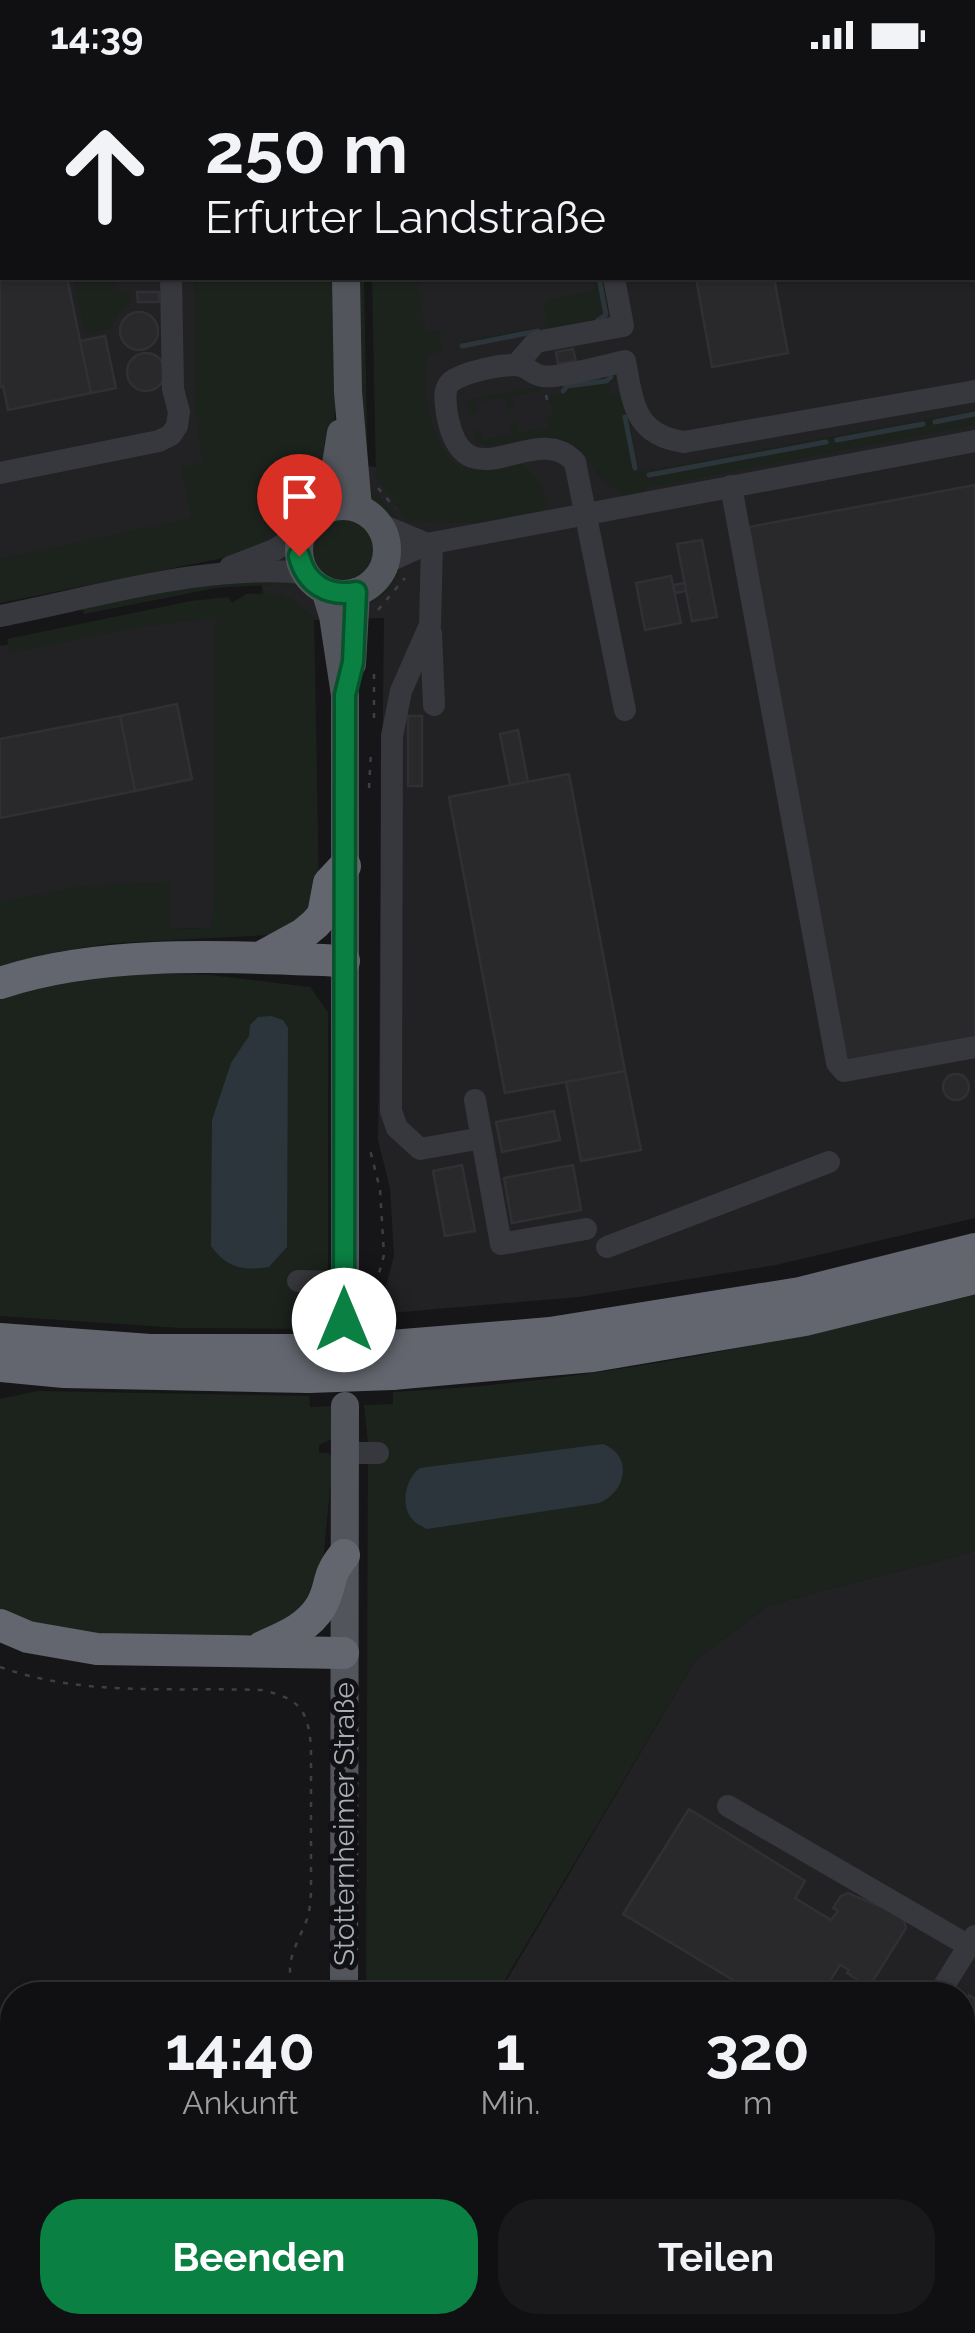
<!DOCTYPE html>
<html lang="de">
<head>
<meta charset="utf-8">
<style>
	:root { --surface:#101012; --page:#19191b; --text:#f1f3f6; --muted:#9c9d9f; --line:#303032; --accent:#0b8043 }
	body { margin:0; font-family:Raleway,sans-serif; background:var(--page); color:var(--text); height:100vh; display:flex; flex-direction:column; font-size:38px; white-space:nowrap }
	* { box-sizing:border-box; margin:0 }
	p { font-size:32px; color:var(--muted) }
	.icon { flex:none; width:55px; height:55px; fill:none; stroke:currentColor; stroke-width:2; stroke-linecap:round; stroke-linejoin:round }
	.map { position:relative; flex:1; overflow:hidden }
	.side { position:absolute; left:0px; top:1912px; width:975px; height:352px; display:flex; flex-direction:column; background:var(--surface); border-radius:40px 40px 0 0; box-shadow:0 2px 8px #0004,0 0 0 2px var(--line) }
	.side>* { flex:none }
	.top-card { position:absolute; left:0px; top:0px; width:975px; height:210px; box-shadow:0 2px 8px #0004,0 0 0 2px var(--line); background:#101012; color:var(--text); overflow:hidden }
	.pin { position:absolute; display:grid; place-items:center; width:85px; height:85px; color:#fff; margin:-102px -42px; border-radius:50% 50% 50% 0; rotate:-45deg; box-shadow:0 0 10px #0007 }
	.pin .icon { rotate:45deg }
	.me { position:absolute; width:110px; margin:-55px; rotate:0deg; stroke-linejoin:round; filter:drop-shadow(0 0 8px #0008) }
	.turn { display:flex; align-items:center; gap:35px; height:210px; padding:0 40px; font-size:45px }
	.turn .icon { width:130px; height:130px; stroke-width:2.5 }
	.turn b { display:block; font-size:70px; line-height:85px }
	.eta { display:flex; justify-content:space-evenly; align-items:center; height:170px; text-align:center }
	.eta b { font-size:60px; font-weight:700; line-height:70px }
	.primary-button { display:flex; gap:20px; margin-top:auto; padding:20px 40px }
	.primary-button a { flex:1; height:115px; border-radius:40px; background:var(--accent); color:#fff; font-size:40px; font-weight:700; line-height:115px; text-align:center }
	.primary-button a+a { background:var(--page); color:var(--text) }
	.status { display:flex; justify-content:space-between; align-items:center; height:70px; padding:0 50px; background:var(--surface); direction:ltr }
	.status svg { height:28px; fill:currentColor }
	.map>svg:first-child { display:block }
	.built { fill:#222225 }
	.green { fill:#1c231d }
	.water { fill:#2c353c }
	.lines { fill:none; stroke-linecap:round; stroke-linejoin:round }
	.stream { stroke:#2c353c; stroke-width:5 }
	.building { fill:#29292c; stroke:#303034; stroke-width:2.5 }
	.path { stroke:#3d3f44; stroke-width:2.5; stroke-dasharray:5 8; stroke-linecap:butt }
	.minor { stroke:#37383d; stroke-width:22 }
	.major { stroke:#53555c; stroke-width:28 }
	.highway { stroke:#63666e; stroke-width:32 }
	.highway-bridge { stroke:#63666e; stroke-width:32 }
	.route-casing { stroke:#07532c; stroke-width:25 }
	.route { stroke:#0b8043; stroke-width:18 }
	.labels { text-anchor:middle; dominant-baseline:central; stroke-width:10; stroke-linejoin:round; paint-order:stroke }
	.street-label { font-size:28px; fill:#a8adb8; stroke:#111113 }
</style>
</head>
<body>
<div class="status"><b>14:39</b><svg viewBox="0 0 49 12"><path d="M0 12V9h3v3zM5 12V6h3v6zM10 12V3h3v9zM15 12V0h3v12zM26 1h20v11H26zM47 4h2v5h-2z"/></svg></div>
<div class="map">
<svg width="975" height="2263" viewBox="0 0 975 2263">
	<rect width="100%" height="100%" fill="#161618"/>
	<!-- built -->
	<g class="built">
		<polygon points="0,0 297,0 297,2 2,2 2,208 320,208 310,389 384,398 384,208 972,208 972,2 376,0 975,0 975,1148 776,1195 579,1227 378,1244 394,1186 390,1118 378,1070 384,548 310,550 211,859 164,858 0,886 0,576 222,533 265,532 250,457 0,506"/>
		<polygon points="975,1481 975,2263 398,2263 398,2252 962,2252 962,1925 498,1925 695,1590 769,1535"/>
	</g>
	<!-- green -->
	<g class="green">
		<polygon points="73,208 115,208 119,222 130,222 130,236 120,242 111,258 85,264"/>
		<polygon points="194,208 334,208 337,300 333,377 317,428 299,444 293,457 283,466 238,485 0,533 0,489 191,448 181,397 202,392 195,338"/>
		<path d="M357 208H364L368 408 372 418 398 450C379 442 373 433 364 414Z"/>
		<path d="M372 208H431V210L417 214 426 262 439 260 441 281 429 287C416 308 434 382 457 395 474 405 500 396 519 393 535 401 544 418 548 434L541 441 478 453 408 452 376 406Z"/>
		<polygon points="594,208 603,208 610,245 601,252 550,262 543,235 550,229 595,220"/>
		<polygon points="540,257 544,263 459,277 462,271"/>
		<path d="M612 304 622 310 608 313 610 324 624 322 639 402 975 340V355L646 418V422L622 427 620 421C588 415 600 375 549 367 527 364 481 392 472 362L480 359 483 370 512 364 510 353 517 352 519 363 549 357 548 347 553 345 549 327 560 322 558 312Z"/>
		<polygon points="542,316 543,320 512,326 514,336 508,338 505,327 476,332 477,343 469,345 467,334 473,329"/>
		<circle cx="341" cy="479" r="32"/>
		<path d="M402 497C398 516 382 529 365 536 371 517 383 503 402 497Z"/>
		<polygon points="296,509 307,515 320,537 297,518 281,514 216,518 84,544 83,538 198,516"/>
		<polygon points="281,523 297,532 314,548 319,822 303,851 271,865 114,873 61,881 0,898 0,832 82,816 170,811 171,858 211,859 213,847 215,548 141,557 10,583 7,569 191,531 228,527 232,533 246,524"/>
		<polygon points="140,903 210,905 310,917 328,942 328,1242 314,1259 181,1258 0,1246 0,927 35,914"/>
		<path d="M975 1225V1481L769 1535 695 1590 496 1925H366L368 1372 364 1335 393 1334V1322C590 1313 784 1272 975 1225Z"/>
		<polygon points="37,1321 309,1326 310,1337 334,1336 334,1368 319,1375 319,1383 328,1383 333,1388 321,1512 315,1527 273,1562 237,1566 67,1565 0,1544 0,1329"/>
	</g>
	<!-- water -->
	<g class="water">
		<path d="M271 946 283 950 288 958 287 1177 269 1197C243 1201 227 1198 211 1176L212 1050 231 993 249 966 250 955 258 947Z"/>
		<path d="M603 1374C634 1386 626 1422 599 1433L427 1459C422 1456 416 1454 413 1450 399 1435 406 1408 420 1398Z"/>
	</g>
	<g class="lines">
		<!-- stream -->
		<g class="stream">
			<polyline points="551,0 553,2"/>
			<polyline points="598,250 606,245 599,208"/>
			<polyline points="462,276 538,261"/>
			<polyline points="563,321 567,316 606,311 611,307"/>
			<polyline points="625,347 635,398"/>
			<polyline points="935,352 975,344"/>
			<polyline points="837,370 923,354"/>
			<polyline points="649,405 826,372"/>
		</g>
	</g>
	<!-- building -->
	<g class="building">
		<polygon points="0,0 25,2 2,2 2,208 67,208 91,323 8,340 3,316 0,317"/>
		<polygon points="25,0 95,0 96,2 25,2"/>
		<polygon points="658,0 975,0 975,108 972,108 972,2"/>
		<polygon points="696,208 774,208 788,283 712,297"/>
		<polygon points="137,222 159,222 159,232 138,232"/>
		<circle cx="139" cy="261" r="19"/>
		<polygon points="105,266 116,318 91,323 80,271"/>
		<polygon points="573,279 576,291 558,294 556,282"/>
		<circle cx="146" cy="302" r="19"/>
		<polygon points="975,415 975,969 847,992 749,457"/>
		<polygon points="702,470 717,547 692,551 677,474"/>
		<polygon points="671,506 681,553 645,560 636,513"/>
		<polygon points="685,513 686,521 675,523 673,515"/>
		<polygon points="177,634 192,709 135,721 120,646"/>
		<polygon points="120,646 135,721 0,748 0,669"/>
		<rect x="408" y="646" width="14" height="70"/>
		<polygon points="518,660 528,712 510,715 500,664"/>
		<polygon points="569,704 625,1001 505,1023 449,727"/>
		<polygon points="625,1001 641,1080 581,1091 566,1012"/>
		<circle cx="956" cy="1017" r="13"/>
		<polygon points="554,1041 560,1070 502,1082 496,1052"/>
		<polygon points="462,1095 475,1161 445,1166 433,1101"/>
		<polygon points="573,1095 581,1140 512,1153 504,1108"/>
		<polygon points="689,1739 805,1811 795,1828 831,1850 838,1841 833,1838 841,1826 848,1823 903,1846 906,1858 869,1917 847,1903 849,1900 840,1895 821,1925 758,1925 623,1844"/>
		<polygon points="586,1915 602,1925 580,1925"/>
		<polygon points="969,1925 975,1929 975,1955 962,1947 962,1935"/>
		<polygon points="962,2018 975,2026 975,2120 962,2112"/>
		<polygon points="962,2112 975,2120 975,2181 962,2173"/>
		<polygon points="962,2173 975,2181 975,2263 954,2263 937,2252 962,2252"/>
		<polygon points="857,2252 937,2252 954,2263 850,2263"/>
		<rect x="406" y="2258" width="22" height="5"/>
	</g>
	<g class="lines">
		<!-- path -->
		<g class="path">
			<polyline points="546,325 549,338"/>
			<polyline points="378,418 395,438"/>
			<polyline points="378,540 405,508"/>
			<polyline points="374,648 374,601"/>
			<polyline points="369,718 371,681"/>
			<polyline points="369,1240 384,1185 380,1119 369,1076"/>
			<path d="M0 1597C84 1627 174 1617 261 1620 298 1628 308 1638 311 1677V1824C310 1832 310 1841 307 1849 298 1874 276 1903 303 1925"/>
		</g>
		<!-- minor -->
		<g class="minor">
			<polyline points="137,0 138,2"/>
			<polyline points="245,0 245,2"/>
			<polyline points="576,0 577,2"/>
			<polyline points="517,294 536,272 623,256 614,208"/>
			<polyline points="0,403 159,371 171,365 177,356 179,342 173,319 171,208"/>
			<polyline points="731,416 837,993 844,1001 975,977"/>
			<polyline points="379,454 427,474"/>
			<polyline points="432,473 430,555 401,621 392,666 391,1041 397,1058 420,1079 482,1068"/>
			<polyline points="385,493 427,474 975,371"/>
			<polyline points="230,497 274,480 301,464"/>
			<path d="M0 546C97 527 207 493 305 503"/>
			<polyline points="431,563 434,635"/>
			<path d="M625 640 575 392C534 347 464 439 447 344 446 335 443 322 449 314 456 303 509 292 521 296 528 298 534 305 542 306 556 309 607 295 625 291 633 333 634 365 684 372L975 321"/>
			<polyline points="475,1030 501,1174 586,1159"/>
			<polyline points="607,1177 829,1092"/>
			<polyline points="298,1211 344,1212"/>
			<polyline points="345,1383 378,1383"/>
			<polyline points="728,1736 969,1876"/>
			<polyline points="938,1925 975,1866"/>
			<polyline points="962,1989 975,1997"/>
			<polyline points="729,2263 735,2252"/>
		</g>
		<!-- major -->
		<g class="major">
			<polyline points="333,0 333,2"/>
			<polyline points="346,208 348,322 358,438"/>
			<circle cx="343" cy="480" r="44"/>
			<polyline points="329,438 341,363"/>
			<polyline points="325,520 333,546 345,625 345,1250"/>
			<polyline points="352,594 356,522"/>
			<polyline points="344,1925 345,1336"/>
			<polyline points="343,2263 343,2252"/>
		</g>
		<!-- highway -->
		<g class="highway">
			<polyline points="263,886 303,864 315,854 323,845 329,813 345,796"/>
			<path d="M0 913C105 878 234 887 344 891"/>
			<polyline points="0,1269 150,1280 308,1280"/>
			<polyline points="391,1276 550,1263 800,1223 975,1179"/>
			<polyline points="0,1296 64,1302 309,1307"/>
			<polyline points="392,1304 593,1286 805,1250 975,1208"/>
			<polyline points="0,1555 28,1567 97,1579 343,1583"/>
			<path d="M262 1577C284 1567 308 1558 321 1536 333 1515 325 1508 344 1485"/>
		</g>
		<!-- highway-bridge -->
		<g class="highway-bridge">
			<polyline points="308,1280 391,1276"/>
			<polyline points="309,1307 392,1304"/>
		</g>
	</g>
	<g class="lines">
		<!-- route casing -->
		<g class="route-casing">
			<path id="route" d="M299 486C306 514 328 527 356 522L353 592 345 625 344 1250"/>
		</g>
		<!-- route -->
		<use href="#route" class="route"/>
	</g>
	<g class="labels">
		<!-- street labels -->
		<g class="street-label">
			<text transform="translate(344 1754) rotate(-90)">Stotternheimer Straße</text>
		</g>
	</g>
</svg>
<div class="pin" style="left:299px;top:486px;background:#d93025"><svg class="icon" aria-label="arrive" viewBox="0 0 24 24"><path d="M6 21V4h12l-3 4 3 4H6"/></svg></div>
<svg class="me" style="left:344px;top:1250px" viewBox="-20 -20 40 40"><circle r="19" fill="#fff"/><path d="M0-13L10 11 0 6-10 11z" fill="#0b8043"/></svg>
<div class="top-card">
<div class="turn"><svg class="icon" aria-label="ahead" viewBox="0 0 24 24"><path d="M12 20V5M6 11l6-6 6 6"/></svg><div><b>250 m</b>Erfurter Landstraße</div></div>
</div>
<section class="side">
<div class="eta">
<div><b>14:40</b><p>Ankunft</p></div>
<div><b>1</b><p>Min.</p></div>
<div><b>320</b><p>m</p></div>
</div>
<div class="primary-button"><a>Beenden</a><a>Teilen</a></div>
</section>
</div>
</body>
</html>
